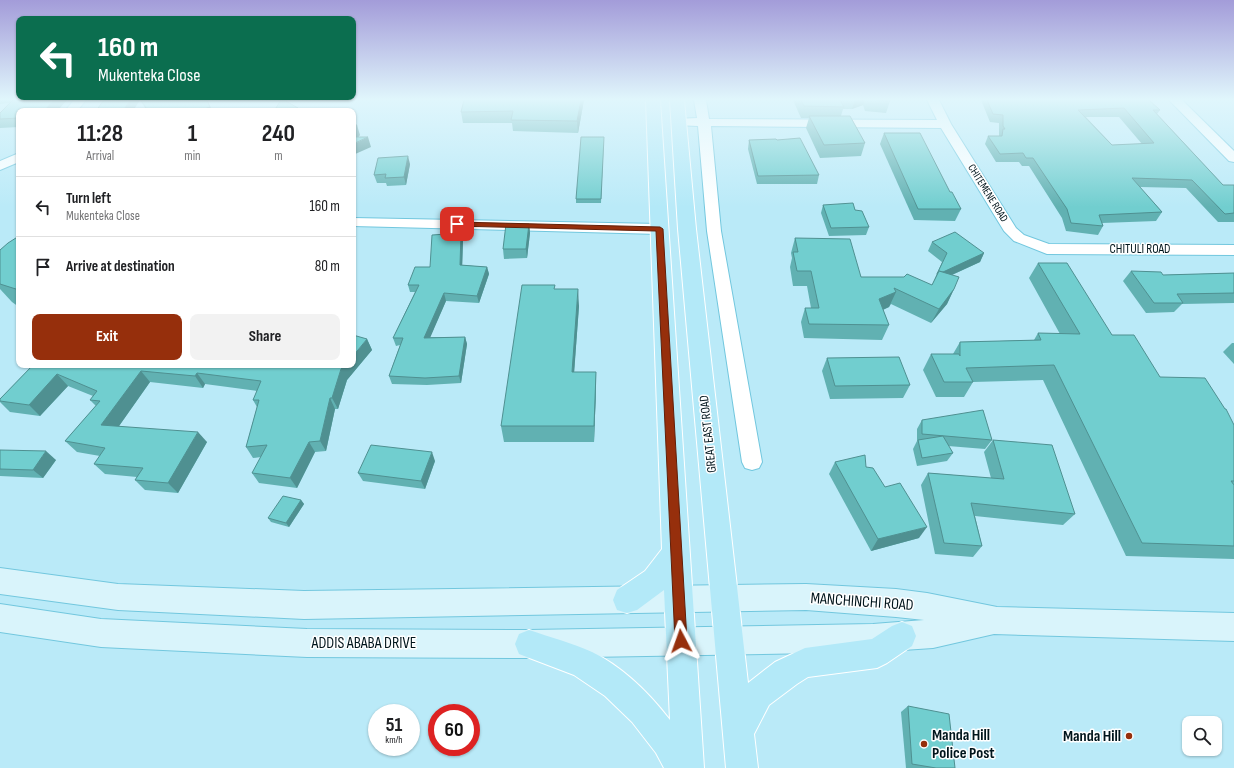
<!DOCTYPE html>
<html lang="en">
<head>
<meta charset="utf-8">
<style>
	:root { --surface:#fff; --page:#f2f2f2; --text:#202124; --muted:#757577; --line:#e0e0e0; --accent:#962f0c }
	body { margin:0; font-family:"Sofia Sans Condensed",sans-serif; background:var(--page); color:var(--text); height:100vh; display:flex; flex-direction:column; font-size:15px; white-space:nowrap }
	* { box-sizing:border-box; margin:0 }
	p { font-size:13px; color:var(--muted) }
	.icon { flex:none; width:22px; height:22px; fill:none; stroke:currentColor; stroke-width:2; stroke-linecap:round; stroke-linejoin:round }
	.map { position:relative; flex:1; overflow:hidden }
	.side { position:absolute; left:16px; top:108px; width:340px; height:260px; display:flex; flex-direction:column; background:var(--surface); border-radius:8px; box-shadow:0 1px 3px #0004 }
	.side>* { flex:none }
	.guide { position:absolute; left:16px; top:16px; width:340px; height:84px; border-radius:8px; box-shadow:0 1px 3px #0004; background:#0b6e4f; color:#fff; overflow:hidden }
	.fabs { position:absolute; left:1182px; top:716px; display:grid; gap:8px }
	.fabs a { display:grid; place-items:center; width:40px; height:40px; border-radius:8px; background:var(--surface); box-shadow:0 1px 3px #0004; font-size:20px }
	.speed { position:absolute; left:368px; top:704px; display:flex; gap:8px; font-size:20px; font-weight:700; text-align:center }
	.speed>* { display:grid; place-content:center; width:52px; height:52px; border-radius:50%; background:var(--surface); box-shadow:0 1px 3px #0004; line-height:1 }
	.speed small { font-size:10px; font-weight:400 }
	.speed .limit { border:6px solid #d22; background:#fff; color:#111 }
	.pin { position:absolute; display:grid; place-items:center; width:34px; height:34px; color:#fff; margin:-17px; border-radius:8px; box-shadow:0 2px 6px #0006 }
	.me { position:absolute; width:44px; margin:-22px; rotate:356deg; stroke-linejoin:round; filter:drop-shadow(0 0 3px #0008) }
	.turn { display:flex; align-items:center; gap:14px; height:84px; padding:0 16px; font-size:18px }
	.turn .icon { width:52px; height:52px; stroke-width:2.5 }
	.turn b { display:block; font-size:28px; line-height:34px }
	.eta { display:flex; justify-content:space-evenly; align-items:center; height:68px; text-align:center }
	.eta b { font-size:24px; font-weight:700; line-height:28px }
	.action { display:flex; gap:8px; margin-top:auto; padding:8px 16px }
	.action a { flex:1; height:46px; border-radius:8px; background:var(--accent); color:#fff; font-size:16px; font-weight:700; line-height:46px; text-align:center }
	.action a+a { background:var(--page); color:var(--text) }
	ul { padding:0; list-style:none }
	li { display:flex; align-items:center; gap:12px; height:60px; padding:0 16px; border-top:1px solid var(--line) }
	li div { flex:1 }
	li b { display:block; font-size:15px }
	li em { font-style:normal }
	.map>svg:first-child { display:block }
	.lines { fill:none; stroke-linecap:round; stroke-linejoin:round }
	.minor-casing { stroke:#72c7de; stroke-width:2 }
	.secondary-casing { stroke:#72c7de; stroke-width:2 }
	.primary-casing { stroke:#fff; stroke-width:2 }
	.minor { fill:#fff; fill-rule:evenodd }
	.secondary { fill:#d9f4fb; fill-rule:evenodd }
	.primary { fill:#b3e9f8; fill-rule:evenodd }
	.wall { fill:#61b1b2; fill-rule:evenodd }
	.shaded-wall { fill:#4f9091 }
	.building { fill:#71cecf; stroke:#4f9091; fill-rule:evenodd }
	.route { fill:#962f0c; stroke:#621f08 }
	.poi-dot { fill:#962f0c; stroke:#fff; stroke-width:1.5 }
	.labels { text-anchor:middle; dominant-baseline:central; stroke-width:3; stroke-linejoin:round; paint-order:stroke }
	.far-street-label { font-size:11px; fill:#00151c; stroke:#fff }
	.street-label { font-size:13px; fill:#00151c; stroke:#fff }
	.near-street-label { font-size:16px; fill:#00151c; stroke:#fff }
	.near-poi-label { font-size:16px; font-weight:bold; fill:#00151c; stroke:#fff; text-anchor:start }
</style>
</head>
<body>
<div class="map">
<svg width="1234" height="768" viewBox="0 0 1234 768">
	<rect width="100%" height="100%" fill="#baeaf8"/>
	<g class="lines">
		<!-- minor casing -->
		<g class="minor-casing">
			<g id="minor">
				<polygon points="74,100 86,100 77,111 65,111"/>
				<polygon points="694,100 706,100 709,119 937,120 927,100 939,100 951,124 1016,228 1024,235 1049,244 1234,245 1234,255 1047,254 1014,241 1004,231 941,128 711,126 721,231 762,462 759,468 752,470 745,468 742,462 707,231 698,126 675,125 673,122 675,119 697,118"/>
				<polygon points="1169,100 1182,100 1234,151 1234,162 1229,161"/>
				<polygon points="19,153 19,162 0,170 0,161"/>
				<polygon points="353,218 659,224 664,226 666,229 664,232 659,234 353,226"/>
			</g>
		</g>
		<!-- secondary casing -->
		<g class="secondary-casing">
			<polygon id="secondary" points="0,568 118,584 304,591 806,584 896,589 927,593 997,607 1234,613 1234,641 994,634 933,648 873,652 529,658 307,657 101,647 0,632 0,604 101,619 307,629 529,630 873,624 924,620 896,617 806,610 304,619 118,610 0,594"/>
		</g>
		<!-- primary casing -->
		<g class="primary-casing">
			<g id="primary">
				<path d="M646 100H660L704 768H664L656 753 632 722 605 696 574 675 519 654 515 644 519 634 529 630C550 637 572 643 592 652 623 667 649 693 670 720L664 590 637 610 627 613 617 610 613 600 617 590 645 571 662 549Z"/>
				<polygon points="670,100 684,100 696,229 748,683 775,662 805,648 872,639 892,626 902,622 912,626 916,636 912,646 887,663 877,668 808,677 797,684 769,705 754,734 758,768 726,768 678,229"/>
			</g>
		</g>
		<!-- minor -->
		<use href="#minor" class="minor"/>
		<!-- secondary -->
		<use href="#secondary" class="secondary"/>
		<!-- primary -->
		<use href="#primary" class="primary"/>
	</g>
	<!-- wall -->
	<g class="wall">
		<polygon points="0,100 67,100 57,111 19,111 19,127 0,128 0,113 9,103 0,104"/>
		<polygon points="140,100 207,100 212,111 147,111"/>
		<polygon points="464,100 584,100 578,133 513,131 512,123 463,123 461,112"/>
		<polygon points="793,100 890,100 890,101 886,113 865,111 863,105 852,109 843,109 841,116 865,143 861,156 820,158 806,128 809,118 801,118"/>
		<path d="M981 100H1149L1160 110 1157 114 1223 185H1234V222H1218L1186 188 1140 187 1162 212 1156 221 1102 223 1103 226 1098 235 1066 231 1062 218 1029 166H1022L1019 162H996L985 144 988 136H999V123L990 122ZM1086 117H1119L1142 144 1112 145Z"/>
		<polygon points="884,133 950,192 961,209 955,221 914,220 880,144"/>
		<polygon points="604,137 601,203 576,203 576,199"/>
		<polygon points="749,140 777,140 819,175 817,184 757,184 748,149"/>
		<polygon points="410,164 406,185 387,186 386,183 377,183 374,175"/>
		<polygon points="823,205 855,210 869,227 866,235 829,236 821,213"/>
		<polygon points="529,224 530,233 527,258 504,259 503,249"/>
		<polygon points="19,236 19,307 12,302 0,289 0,250"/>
		<polygon points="795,238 861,277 932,285 942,262 928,251 932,242 984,253 980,262 952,275 954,289 947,304 931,323 891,304 889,307 883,310 889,325 882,340 804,338 801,322 805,308 811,308 807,286 793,286 790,267 792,258 791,253"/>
		<polygon points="463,240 462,265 487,267 489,274 479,303 446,301 430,337 465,337 467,344 461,383 427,385 392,384 389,376 400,345 396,346 393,338 415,292 410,292 408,285"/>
		<polygon points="1038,263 1112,335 1160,377 1234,425 1234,559 1126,556 1043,380 973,382 964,397 936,397 923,370 931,354 953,354 960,342 1034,340 1038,333 1060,334 1029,278"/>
		<polygon points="1131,271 1163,275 1234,273 1234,303 1182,304 1174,312 1146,313 1123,281"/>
		<polygon points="555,289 579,306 574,372 596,372 596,389 594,442 504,442 501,426"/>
		<polygon points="367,339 372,350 347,380 338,409 335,409 326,451 315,452 297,488 259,483 252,473 261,457 253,458 246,447 257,407 253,400 257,391 205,384 203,388 150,382 119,426 207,442 178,493 145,490 135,480 137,477 105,474 94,464 100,456 77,452 65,441 96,406 90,400 93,396 68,386 40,416 10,412 0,402 0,399 33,365 353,365"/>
		<polygon points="1232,343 1234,343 1234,364 1223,352"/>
		<polygon points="827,358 910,385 903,398 830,399 822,371"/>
		<polygon points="922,420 992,440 985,449 948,446 953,453 947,461 917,466 913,449 917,441 917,429"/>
		<polygon points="993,440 1075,514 1063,525 975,516 982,546 973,557 935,554 921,485 928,473 991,478 984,452"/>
		<polygon points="0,450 56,460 43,478 0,476"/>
		<polygon points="435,461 425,489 363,481 358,473"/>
		<polygon points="835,462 866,467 885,487 919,538 871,551 829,474"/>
		<polygon points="301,500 304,504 289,527 271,522 268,518"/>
		<polygon points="908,706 955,768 906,768 901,712"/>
	</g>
	<!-- shaded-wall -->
	<g class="shaded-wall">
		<polygon points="54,100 67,100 57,111 44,111"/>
		<polygon points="130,100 140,100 133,111 123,111"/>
		<polygon points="207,100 212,111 198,111"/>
		<polygon points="581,100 584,100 578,133 577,121"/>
		<polygon points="855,100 865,100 863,105 852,109"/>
		<polygon points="357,125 360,135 354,144 368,137 371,147 353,155 353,130"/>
		<polygon points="408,156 410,164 406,185 404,177"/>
		<polygon points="529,224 530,233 527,258 526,249"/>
		<polygon points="461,233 463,240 462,272 460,265"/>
		<polygon points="984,253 980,262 934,283 937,274"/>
		<polygon points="487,267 489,274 479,303 477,296"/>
		<polygon points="578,289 579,306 573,388 572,372"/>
		<polygon points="954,289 947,304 931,323 939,309"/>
		<polygon points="896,292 889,307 873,314 879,299"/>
		<polygon points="444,293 446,301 427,345 424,338"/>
		<polygon points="465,337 467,344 461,383 459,376"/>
		<polygon points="367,339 372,350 347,380 338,409 332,398 341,369 345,365 353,365 353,356"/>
		<polygon points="141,371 150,382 112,436 101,425"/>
		<polygon points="596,372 596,389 594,442 594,426"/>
		<polygon points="197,373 205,384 203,388 195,376"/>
		<polygon points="57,374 68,386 40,416 29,405"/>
		<polygon points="330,398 335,409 326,451 320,441"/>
		<polygon points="198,432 207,442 178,493 168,483"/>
		<polygon points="309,442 315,452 297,488 290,478"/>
		<polygon points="46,451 56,460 43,478 33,470"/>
		<polygon points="432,452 435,461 425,489 421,481"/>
		<polygon points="301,500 304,504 289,527 286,523"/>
		<polygon points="927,527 919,538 871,551 878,539"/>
	</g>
	<!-- building -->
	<g class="building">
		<polygon points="13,100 54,100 44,111 19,111 19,118 0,119 0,113"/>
		<polygon points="114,100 130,100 123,111 96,111 103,101"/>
		<polygon points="141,100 207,100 210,107 198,111 148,111"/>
		<polygon points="281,100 284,100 298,108 296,111 274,111"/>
		<polygon points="464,100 581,100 577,121 511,120 513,111 461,112"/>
		<polygon points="801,100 840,100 844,107 804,106"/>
		<polygon points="876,100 890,100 890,101"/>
		<path d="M987 100H1149L1160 110H1153L1223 185H1234V213L1225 214 1192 180 1132 178 1162 212 1099 215 1103 226 1071 223 1067 209 1033 158H1026L1023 153 1000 154 988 136H1002L1003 129H1005L1003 126V115L993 114ZM1124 108 1154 143 1112 145 1078 110Z"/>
		<polygon points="809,116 850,116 865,143 824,145"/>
		<polygon points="353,125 357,125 353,130"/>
		<polygon points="884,133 920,133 950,192 952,192 961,209 918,209"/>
		<polygon points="353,137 368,137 353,144"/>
		<polygon points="581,137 604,137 601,199 576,199"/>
		<polygon points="800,138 819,175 758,176 749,140 776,139 777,140"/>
		<polygon points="408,156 404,177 385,178 386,174 374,175 378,158"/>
		<polygon points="853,203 855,210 862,211 869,227 831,228 823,205"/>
		<polygon points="506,224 529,224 526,249 503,249"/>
		<polygon points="955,232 984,253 943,272 939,271 937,274 947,253 932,242"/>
		<polygon points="461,233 460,265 487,267 477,296 444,293 424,338 465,337 459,376 425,378 389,376 403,338 393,338 419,285 408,285 415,267 430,267 432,235"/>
		<polygon points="19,236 19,290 0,284 0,250 8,243"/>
		<polygon points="795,238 850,239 861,277 904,277 907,274 932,285 939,271 959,277 954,289 939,309 894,288 896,292 879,299 889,325 809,324 805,308 819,308 811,271 797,271 793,252 798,252"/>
		<polygon points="1038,263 1067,263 1112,335 1134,335 1160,377 1205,378 1225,409 1226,409 1234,425 1234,481 1231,481 1234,485 1234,546 1142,543 1054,365 966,368 973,382 944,382 931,354 959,354 960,356 960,342 1041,340 1038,333 1080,334"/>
		<polygon points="1131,271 1161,272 1163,275 1234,273 1234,293 1177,294 1183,303 1154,303"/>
		<polygon points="522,285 555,285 554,289 578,289 572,372 596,372 594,426 501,426"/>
		<polygon points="353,335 367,339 353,356"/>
		<polygon points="899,357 910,385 835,386 827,358"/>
		<polygon points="33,365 345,365 341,369 332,398 330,398 320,441 309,442 290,478 252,473 267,445 246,447 259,400 253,400 261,381 197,373 195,376 141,371 101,425 198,432 168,483 135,480 143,468 94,464 105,448 65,441 100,401 90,400 97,391 57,374 29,405 0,401 0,399"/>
		<polygon points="983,410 992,440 922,434 922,420"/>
		<polygon points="943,436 953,453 922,458 918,440"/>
		<polygon points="993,440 1052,445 1075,514 971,503 982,546 944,543 928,473 1004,479"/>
		<polygon points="371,445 432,452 421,481 358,473"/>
		<polygon points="0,450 46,451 33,470 0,469"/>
		<polygon points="865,455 866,467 873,468 885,487 900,483 927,527 878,539 835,462"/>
		<polygon points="283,496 301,500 286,523 268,518"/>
		<polygon points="908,706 949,714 955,768 936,768 912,764"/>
	</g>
	<!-- sky -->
	<linearGradient id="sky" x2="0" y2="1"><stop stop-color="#a39cd9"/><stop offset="0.48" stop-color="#e0f6fc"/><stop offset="1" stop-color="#e0f6fc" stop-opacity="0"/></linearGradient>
	<rect width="1234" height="207" fill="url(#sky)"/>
	<!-- route -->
	<polygon class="route" points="457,222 660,227 663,229 687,641 685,646 681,647 677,646 675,641 656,231 455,226 455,223"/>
	<!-- markers -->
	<g class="poi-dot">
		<circle cx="1129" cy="736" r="4"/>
		<circle cx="924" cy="744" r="4"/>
	</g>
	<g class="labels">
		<!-- far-street labels -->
		<g class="far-street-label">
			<text transform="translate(988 193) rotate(58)">CHITEMENE ROAD</text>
		</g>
		<!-- street labels -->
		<g class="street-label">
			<text x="1140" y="249">CHITULI ROAD</text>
			<text transform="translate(708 434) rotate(-96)">GREAT EAST ROAD</text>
		</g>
		<!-- near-street labels -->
		<g class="near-street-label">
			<text transform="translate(862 602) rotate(4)">MANCHINCHI ROAD</text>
			<text x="364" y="643">ADDIS ABABA DRIVE</text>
		</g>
		<!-- near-poi labels -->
		<g class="near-poi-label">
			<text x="932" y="735">Manda Hill<tspan x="932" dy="18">Police Post</tspan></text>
			<text x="1121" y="736" text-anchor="end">Manda Hill</text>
		</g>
	</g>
</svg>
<div class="fabs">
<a><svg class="icon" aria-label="search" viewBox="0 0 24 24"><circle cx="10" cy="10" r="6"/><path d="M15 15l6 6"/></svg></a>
</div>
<div class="speed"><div>51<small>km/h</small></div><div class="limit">60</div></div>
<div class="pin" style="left:457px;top:224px;background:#d93025"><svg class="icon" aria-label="arrive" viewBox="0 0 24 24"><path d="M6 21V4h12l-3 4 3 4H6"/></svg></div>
<svg class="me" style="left:681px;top:641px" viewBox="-20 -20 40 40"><path d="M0-17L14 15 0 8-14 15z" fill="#962f0c" stroke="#fff" stroke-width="4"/></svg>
<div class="guide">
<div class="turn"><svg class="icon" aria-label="left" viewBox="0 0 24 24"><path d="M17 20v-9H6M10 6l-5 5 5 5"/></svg><div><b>160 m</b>Mukenteka Close</div></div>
</div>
<section class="side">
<div class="eta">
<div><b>11:28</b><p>Arrival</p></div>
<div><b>1</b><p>min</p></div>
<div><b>240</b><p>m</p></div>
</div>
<ul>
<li><svg class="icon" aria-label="left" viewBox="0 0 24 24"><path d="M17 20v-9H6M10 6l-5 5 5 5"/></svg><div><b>Turn left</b><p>Mukenteka Close</p></div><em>160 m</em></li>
<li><svg class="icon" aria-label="arrive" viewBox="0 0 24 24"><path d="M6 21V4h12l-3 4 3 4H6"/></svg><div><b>Arrive at destination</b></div><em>80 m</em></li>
</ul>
<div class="action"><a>Exit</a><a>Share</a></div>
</section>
</div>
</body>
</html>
